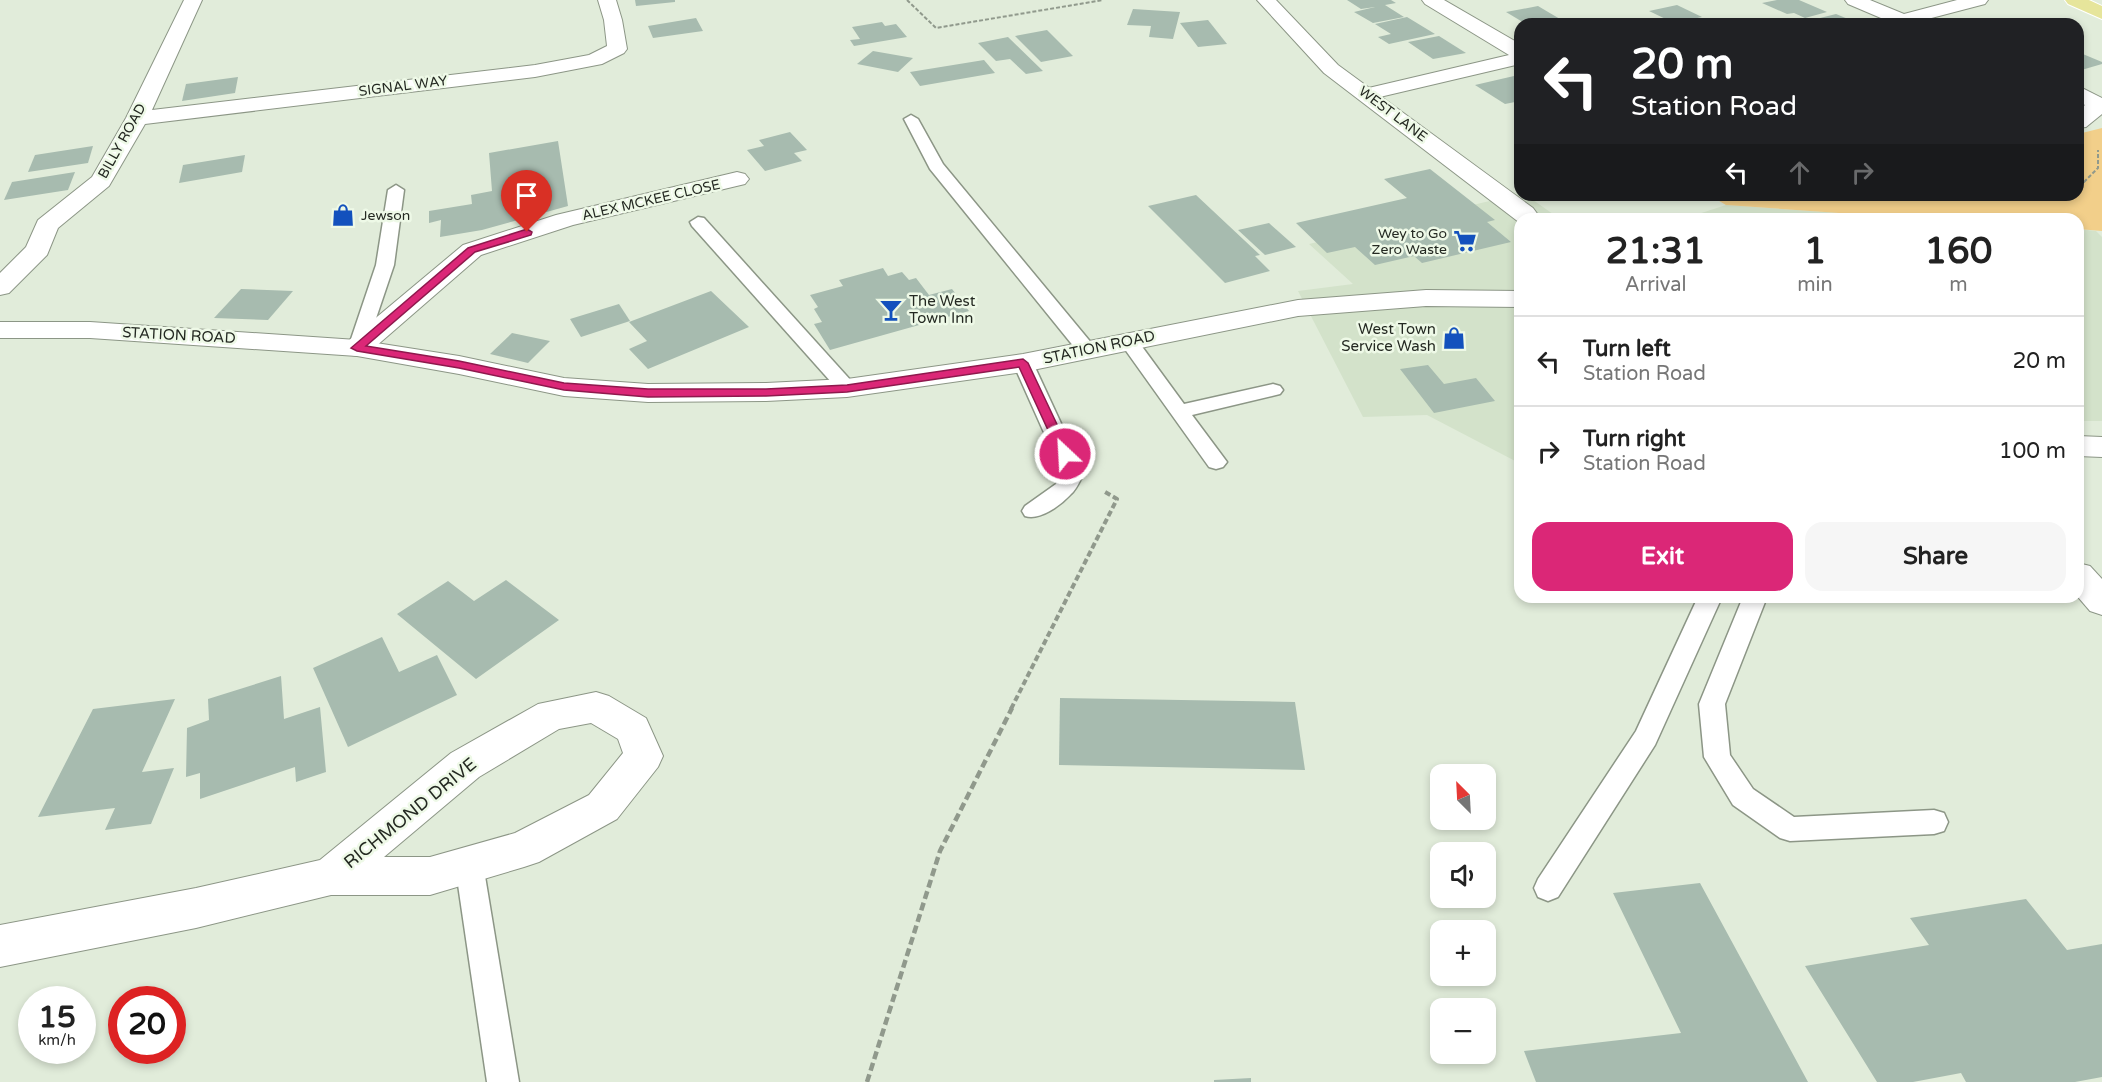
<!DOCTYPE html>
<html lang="en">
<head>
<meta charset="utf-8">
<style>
	:root { --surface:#fff; --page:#f6f6f6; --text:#222; --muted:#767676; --line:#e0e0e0; --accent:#db2777 }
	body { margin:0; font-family:"Varela Round",sans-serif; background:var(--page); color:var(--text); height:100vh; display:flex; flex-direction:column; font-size:22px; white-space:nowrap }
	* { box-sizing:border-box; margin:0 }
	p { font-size:20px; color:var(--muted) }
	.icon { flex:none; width:33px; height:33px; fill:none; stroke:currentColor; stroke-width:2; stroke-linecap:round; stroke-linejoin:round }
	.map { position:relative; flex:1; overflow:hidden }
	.details { position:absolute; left:1514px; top:213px; width:570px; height:390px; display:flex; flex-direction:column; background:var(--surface); border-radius:18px; box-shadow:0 3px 9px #0003 }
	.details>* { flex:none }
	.banner { position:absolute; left:1514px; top:18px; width:570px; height:183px; border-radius:18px; box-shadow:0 3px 9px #0003; background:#202124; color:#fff; overflow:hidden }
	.needle { width:39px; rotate:336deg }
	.fabs { position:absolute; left:1430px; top:764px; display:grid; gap:12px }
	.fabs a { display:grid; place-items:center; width:66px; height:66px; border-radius:12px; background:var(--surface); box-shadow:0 3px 9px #0003; font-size:30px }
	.speed { position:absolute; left:18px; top:986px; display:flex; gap:12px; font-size:30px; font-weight:700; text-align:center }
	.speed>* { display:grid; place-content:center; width:78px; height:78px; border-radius:50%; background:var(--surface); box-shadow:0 3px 9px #0003; line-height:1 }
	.speed small { font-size:15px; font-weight:400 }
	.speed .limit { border:9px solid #d22; background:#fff; color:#111 }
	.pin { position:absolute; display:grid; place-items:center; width:51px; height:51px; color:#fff; margin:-62px -26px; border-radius:50% 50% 50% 0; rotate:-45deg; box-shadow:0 0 6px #0007 }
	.pin .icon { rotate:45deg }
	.me { position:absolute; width:66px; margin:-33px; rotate:335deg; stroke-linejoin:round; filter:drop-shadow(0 0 4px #0008) }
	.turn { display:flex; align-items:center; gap:21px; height:126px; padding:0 18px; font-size:27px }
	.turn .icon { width:78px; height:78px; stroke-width:2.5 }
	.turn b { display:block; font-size:42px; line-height:51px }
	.lanes { display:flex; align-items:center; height:57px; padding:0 18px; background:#0003; justify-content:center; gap:30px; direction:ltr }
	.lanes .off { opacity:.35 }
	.eta { display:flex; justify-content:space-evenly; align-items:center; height:102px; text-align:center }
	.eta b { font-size:36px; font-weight:700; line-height:42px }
	.cta { display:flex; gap:12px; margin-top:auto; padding:12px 18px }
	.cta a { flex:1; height:69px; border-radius:18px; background:var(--accent); color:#fff; font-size:24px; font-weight:700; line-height:69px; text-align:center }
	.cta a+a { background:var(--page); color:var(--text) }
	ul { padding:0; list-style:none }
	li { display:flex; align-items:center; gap:18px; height:90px; padding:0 18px; border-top:2px solid var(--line) }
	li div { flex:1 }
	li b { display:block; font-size:22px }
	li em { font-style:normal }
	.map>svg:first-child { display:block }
	.built { fill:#d3e2ca }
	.green { fill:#f2cf8a }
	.building { fill:#a7bbaf }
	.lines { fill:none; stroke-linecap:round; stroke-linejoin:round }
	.lane-casing { stroke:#8c9686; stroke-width:3 }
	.street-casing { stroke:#8c9686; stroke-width:2 }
	.secondary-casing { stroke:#8c9686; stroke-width:2 }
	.primary-casing { stroke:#fff; stroke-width:2 }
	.path-far3 { stroke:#90998c; stroke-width:2; stroke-dasharray:4 2; stroke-linecap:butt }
	.path-far2 { stroke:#90998c; stroke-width:3; stroke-dasharray:4.5 2; stroke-linecap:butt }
	.path-far1 { stroke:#90998c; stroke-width:4; stroke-dasharray:6 3; stroke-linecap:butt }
	.path { stroke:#90998c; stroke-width:4.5; stroke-dasharray:8 4; stroke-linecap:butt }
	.lane { fill:#fff; fill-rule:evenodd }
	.street { fill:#fff; fill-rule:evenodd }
	.secondary { fill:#fff; fill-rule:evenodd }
	.primary { fill:#e6e59b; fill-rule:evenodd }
	.route { fill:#db2777; stroke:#8e194d; stroke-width:1.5 }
	.labels { text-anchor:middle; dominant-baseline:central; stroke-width:5; stroke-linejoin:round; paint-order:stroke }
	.far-street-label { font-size:14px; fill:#242922; stroke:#eef9e7 }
	.far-poi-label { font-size:14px; fill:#242922; stroke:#eef9e7; text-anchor:start }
	.poi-label { font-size:15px; fill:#242922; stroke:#eef9e7; text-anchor:start }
	.street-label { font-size:15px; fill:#242922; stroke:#eef9e7 }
	.near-street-label { font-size:18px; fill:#242922; stroke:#eef9e7 }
</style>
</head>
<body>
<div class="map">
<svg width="2102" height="1082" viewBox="0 0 2102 1082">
	<rect width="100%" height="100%" fill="#e1ecda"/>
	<!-- built -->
	<g class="built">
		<polygon points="1519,194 1526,195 1560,219 1520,219 1519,463 1427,415 1363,417 1298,291 1353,284 1309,244"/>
		<polygon points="1726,205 1925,219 1683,219"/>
		<polygon points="2078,229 2096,231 2102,237 2102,421 2078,421"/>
	</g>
	<!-- green -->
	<polygon class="green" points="2102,128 2102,231 2078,229 2078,219 1925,219 1726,205 1709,195 2078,195 2078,134"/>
	<!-- building -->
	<g class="building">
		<polygon points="635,0 675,0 675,2 636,6"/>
		<polygon points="1347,0 1391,0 1396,3 1385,5 1404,17 1373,23 1354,12 1375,7 1361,9"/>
		<polygon points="1777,0 1799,0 1827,12 1805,18 1794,13 1787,14 1762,3"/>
		<polygon points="1677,5 1702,17 1674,23 1649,11"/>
		<polygon points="1538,6 1565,22 1526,24 1506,12"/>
		<polygon points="1133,9 1180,12 1173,39 1149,37 1151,26 1127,25"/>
		<polygon points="1836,14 1860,24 1809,24 1804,22"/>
		<polygon points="1407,17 1435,34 1389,44 1378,37 1391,34 1375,24"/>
		<polygon points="696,18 703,31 653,38 648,26"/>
		<polygon points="1208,20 1227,44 1198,47 1180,23"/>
		<polygon points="882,22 885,26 896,24 907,37 854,46 850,40 860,39 852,27"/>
		<polygon points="1047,30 1073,56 1041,62 1015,36"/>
		<polygon points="1439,36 1466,53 1433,59 1408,42"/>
		<polygon points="1008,37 1043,71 1026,74 1010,59 996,61 978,43"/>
		<polygon points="873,51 913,58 898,72 857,64"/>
		<polygon points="2078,52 2102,62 2102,64 2078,71"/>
		<polygon points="984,60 995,73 920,86 910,72"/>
		<polygon points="1514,76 1520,79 1520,101 1505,104 1475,85"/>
		<polygon points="238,77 235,93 182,101 186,84"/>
		<polygon points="790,132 807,150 794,153 802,161 765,171 747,150 764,146 759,140"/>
		<polygon points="558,141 568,206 482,230 440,237 441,220 429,223 429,211 472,204 471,195 492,191 489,153"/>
		<polygon points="93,146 88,163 28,172 35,155"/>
		<polygon points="245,155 242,172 179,183 183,165"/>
		<polygon points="1430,169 1495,220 1487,222 1511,242 1422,263 1414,256 1375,265 1355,247 1327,253 1296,223 1407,198 1384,179"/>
		<polygon points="75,172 68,190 4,200 12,182"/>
		<polygon points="1196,195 1260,255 1255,256 1270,271 1225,283 1148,206"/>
		<polygon points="1269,223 1296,247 1265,255 1238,230"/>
		<polygon points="883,268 888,276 902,272 909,280 916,278 929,295 952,289 969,311 830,350 814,324 822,322 814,309 818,307 810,295 843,286 839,280"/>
		<polygon points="241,289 293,291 268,320 214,318"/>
		<polygon points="711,291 749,327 648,369 629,349 647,341 629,322"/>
		<polygon points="619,304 630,321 581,337 570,319"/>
		<polygon points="512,333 550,341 528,363 490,354"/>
		<polygon points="1428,365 1444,384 1476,378 1495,401 1434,413 1400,369"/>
		<polygon points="506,580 559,620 476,679 397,614 448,581 474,601"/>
		<polygon points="382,637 399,672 437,655 457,695 348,747 313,668"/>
		<polygon points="281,676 284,719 320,707 326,772 296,782 295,767 200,799 200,773 186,777 187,728 209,720 208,699"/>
		<polygon points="1060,698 1295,702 1305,770 1059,765"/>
		<polygon points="175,699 142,772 174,768 151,824 105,830 115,808 38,817 93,709"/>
		<polygon points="1700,883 1808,1082 1536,1082 1524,1051 1681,1033 1613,893"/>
		<polygon points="2026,899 2067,950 2102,944 2102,1077 2075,1082 1966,1082 1961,1073 1913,1082 1877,1082 1805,966 1929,945 1910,918"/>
		<polygon points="1251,1078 1251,1082 1214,1082 1214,1080"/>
	</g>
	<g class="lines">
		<!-- lane casing -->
		<g class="lane-casing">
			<g id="lane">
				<polygon points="911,115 918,119 943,164 1093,345 1095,349 1093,353 1079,353 930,169 904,119"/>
				<polygon points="396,185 404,190 394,265 366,348 364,352 350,352 348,348 376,265 388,190"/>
				<polygon points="698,217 704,218 854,384 857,388 854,392 840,392 692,226 690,222"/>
				<polygon points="1128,335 1135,337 1184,404 1273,384 1280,386 1283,390 1280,394 1192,415 1227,462 1223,467 1216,469 1209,467 1119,341 1121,337"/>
				<path d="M1023 357 1030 359 1033 363 1084 473C1080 480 1077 489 1071 494 1061 505 1040 521 1025 516L1022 511 1025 506 1056 484 1062 473 1013 363 1016 359Z"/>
				<polygon points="1698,597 1722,597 1655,745 1558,897 1548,901 1538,897 1534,888 1538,879 1636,731"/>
				<polygon points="1743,597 1767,597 1725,704 1730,755 1753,789 1794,817 1934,810 1944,813 1948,822 1944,831 1934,834 1790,841 1780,838 1733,805 1704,757 1699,704"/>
				<polygon points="469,851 479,855 483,864 519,1082 487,1082 455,864 459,855"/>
			</g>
		</g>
		<!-- street casing -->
		<g class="street-casing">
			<g id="street">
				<polygon points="184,0 202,0 152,110 535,65 589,55 607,46 604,20 598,0 616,0 622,20 627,49 624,53 602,64 535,77 145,124 109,186 58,228 47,255 9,293 0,295 0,273 26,247 38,220 92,177 126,118"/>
				<polygon points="1422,0 1444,0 1520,44 1520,64 1367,100 1360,98 1357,94 1360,90 1509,55 1425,4"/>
				<polygon points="1845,0 1870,0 1904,14 1957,0 1988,0 1985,4 1920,21 1921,24 1895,24 1848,4"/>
				<polygon points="2078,86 2102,98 2102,114 2086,127 2078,128 2078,112 2085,105 2078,101"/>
				<polygon points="737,172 745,174 749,179 745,184 573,225 481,255 367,354 357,356 347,354 343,348 347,342 463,245 556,215"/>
				<polygon points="2078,563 2090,566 2102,579 2102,615 2090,611 2078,597"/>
				<path d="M596 692 609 696 646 718 663 756 658 767 617 819 539 862 524 867 430 895H331L196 928 0 967V925L196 888 320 860 451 753 538 704ZM591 723 618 739 623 753 589 795 515 833 430 857H384L479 777 559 729Z"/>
			</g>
		</g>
		<!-- secondary casing -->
		<g class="secondary-casing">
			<g id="secondary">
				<polygon points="1257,0 1276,0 1338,65 1533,208 1541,219 1520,219 1520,223 1324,73"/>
				<polygon points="1426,290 1520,291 1520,307 1426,306 1298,316 1023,372 847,397 766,401 648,402 564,396 459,374 357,356 90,338 0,338 0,322 90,322 357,340 459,356 564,378 648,384 766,383 847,379 1023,354 1298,300"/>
				<polygon points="2078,436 2102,437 2102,457 2078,456"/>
			</g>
		</g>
		<!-- primary casing -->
		<g class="primary-casing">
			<polygon id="primary" points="2065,0 2089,0 2102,6 2102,19 2068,4"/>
		</g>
		<!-- path-far3 -->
		<g class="path-far3">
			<polyline points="907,0 936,28 1103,0"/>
			<polyline points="2078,183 2084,182 2098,168 2098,150"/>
		</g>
		<!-- path-far2 -->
		<polyline class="path-far2" points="2078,183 2084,182"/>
		<!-- path-far1 -->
		<polyline class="path-far1" points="1011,709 1117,499 1105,492"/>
		<!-- path -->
		<polyline class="path" points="867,1082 940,851 1012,708"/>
		<!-- lane -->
		<use href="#lane" class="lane"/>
		<!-- street -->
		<use href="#street" class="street"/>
		<!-- secondary -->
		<use href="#secondary" class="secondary"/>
		<!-- primary -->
		<use href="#primary" class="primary"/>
	</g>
	<!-- route -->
	<polygon class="route" points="527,229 532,232 531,235 475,252 366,346 459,361 564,383 648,389 766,389 847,385 1023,359 1028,363 1071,454 1065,459 1059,454 1019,367 847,392 766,396 648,397 564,390 459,368 357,351 351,348 468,248"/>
	<!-- icons -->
	<defs>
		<g id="shop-bare" transform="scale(1.8)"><path d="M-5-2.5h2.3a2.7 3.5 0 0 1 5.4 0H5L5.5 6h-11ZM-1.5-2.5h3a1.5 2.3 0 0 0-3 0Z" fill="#1351bd" stroke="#eef9e7" stroke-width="2.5" paint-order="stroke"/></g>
		<g id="supermarket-bare" transform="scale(1.8)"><path d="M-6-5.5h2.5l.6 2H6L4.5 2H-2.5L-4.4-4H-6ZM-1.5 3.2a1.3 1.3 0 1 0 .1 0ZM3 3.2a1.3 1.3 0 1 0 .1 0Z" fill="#1351bd" stroke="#eef9e7" stroke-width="2.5" paint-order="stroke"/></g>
		<g id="bar-bare" transform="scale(1.8)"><path d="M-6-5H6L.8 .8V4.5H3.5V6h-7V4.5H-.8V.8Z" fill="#1351bd" stroke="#eef9e7" stroke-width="2.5" paint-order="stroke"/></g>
	</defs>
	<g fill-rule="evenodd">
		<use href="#shop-bare" x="343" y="215"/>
		<use href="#supermarket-bare" x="1465" y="241"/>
		<use href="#bar-bare" x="891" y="310"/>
		<use href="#shop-bare" x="1454" y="338"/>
	</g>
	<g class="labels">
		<!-- far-street labels -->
		<g class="far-street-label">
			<text transform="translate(403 86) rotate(-7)">SIGNAL WAY</text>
			<text transform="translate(1393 114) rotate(37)">WEST LANE</text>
			<text transform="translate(122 141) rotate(-61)">BILLY ROAD</text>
			<text transform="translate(651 200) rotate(-13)">ALEX MCKEE CLOSE</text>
		</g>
		<!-- far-poi labels -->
		<g class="far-poi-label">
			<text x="361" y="215">Jewson</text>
			<text x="1447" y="233" text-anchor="end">Wey to Go<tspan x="1447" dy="16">Zero Waste</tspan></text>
		</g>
		<!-- poi labels -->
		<g class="poi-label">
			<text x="909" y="301">The West<tspan x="909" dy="17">Town Inn</tspan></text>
			<text x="1436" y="329" text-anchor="end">West Town<tspan x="1436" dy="17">Service Wash</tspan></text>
		</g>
		<!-- street labels -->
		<g class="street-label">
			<text transform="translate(179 335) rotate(3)">STATION ROAD</text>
			<text transform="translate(1099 347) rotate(-12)">STATION ROAD</text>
		</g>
		<!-- near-street labels -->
		<g class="near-street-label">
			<text transform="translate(410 813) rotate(-39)">RICHMOND DRIVE</text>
		</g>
	</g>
</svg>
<div class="fabs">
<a><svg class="needle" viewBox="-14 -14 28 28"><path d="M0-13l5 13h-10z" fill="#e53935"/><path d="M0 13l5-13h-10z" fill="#767676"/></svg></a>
<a><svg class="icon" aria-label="sound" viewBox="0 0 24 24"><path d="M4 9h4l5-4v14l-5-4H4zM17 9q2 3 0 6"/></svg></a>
<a>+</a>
<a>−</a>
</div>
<div class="speed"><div>15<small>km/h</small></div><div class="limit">20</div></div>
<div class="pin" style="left:527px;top:232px;background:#d93025"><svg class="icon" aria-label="arrive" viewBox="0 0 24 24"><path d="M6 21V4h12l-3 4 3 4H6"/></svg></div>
<svg class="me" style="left:1065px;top:454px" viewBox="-20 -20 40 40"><circle r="17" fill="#db2777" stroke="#fff" stroke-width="3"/><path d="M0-11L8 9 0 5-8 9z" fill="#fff"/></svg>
<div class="banner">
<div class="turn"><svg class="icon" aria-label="left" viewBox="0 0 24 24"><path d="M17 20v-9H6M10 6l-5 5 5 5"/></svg><div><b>20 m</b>Station Road</div></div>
<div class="lanes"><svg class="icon" aria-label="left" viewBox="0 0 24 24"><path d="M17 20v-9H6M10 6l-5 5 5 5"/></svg><svg class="icon off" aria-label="ahead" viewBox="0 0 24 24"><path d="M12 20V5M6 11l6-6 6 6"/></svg><svg class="icon off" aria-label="right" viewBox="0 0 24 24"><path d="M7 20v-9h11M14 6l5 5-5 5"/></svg></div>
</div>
<section class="details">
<div class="eta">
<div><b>21:31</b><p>Arrival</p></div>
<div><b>1</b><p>min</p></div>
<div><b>160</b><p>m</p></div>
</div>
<ul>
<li><svg class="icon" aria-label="left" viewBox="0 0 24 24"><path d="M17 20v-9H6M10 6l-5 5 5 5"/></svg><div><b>Turn left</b><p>Station Road</p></div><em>20 m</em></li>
<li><svg class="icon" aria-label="right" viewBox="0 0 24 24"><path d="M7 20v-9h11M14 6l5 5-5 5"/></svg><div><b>Turn right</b><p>Station Road</p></div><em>100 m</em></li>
</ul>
<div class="cta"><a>Exit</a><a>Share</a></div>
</section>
</div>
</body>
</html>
